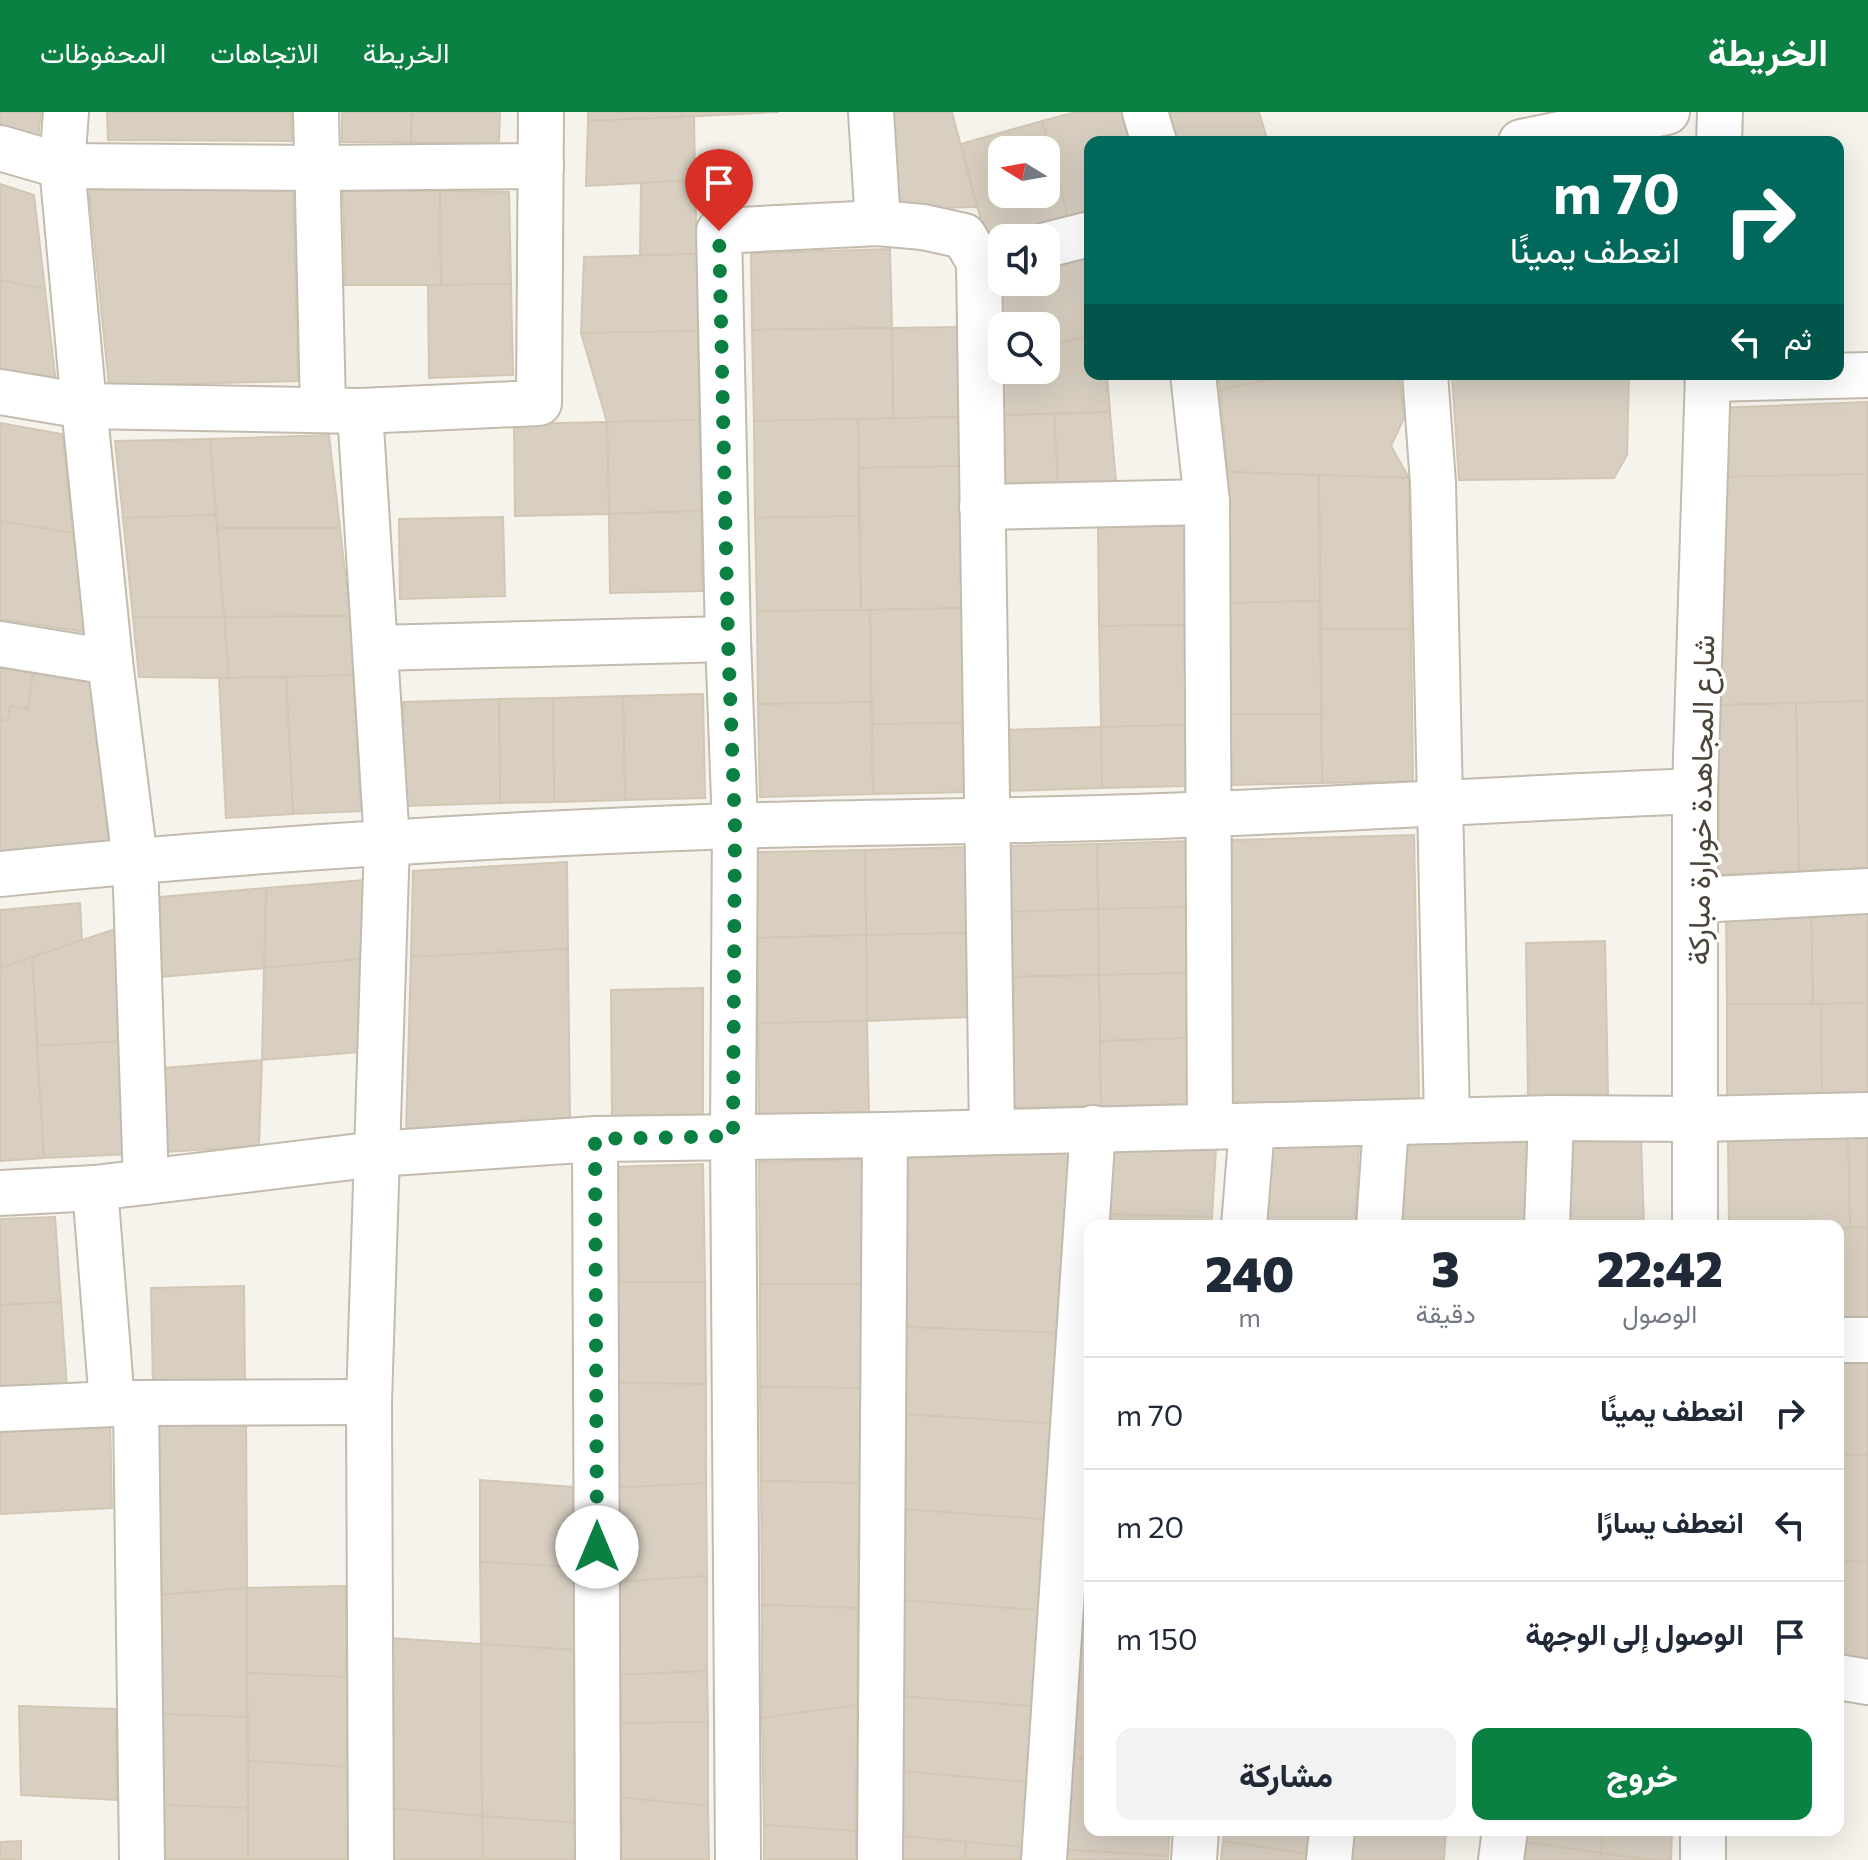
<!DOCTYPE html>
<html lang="ar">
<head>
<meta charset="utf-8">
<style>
	:root { --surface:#fff; --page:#f2f2f3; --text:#1f2937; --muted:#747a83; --line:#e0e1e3; --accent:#0b8043 }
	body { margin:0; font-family:Commissioner,Vazirmatn,sans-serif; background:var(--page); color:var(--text); direction:rtl; height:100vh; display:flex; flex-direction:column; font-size:30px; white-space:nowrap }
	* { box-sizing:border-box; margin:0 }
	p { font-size:26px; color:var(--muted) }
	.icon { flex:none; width:44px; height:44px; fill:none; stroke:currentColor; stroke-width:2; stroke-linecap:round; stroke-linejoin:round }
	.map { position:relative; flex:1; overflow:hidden; direction:ltr }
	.panel { position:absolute; left:1084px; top:1108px; width:760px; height:616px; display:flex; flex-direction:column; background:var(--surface); border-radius:16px; box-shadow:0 8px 32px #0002; direction:rtl }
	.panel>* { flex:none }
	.guide { position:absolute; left:1084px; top:24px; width:760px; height:244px; border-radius:16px; box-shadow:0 8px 32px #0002; direction:rtl; background:#00695c; color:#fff; overflow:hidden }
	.needle { width:52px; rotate:281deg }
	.fabs { position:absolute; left:988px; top:24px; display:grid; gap:16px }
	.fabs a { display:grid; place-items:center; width:72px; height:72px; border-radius:16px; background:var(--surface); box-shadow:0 8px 32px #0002; font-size:40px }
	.pin { position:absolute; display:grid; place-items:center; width:68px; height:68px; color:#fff; margin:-82px -34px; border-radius:50% 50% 50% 0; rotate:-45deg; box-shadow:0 0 8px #0007 }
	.pin .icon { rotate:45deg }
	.me { position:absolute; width:88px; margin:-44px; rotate:0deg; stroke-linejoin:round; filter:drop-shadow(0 0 6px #0008) }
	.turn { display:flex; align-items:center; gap:28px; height:168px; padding:0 32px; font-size:36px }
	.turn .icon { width:104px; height:104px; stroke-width:2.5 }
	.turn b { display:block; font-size:56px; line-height:68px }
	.then { display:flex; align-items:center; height:76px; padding:0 32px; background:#0003; gap:16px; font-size:30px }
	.eta { display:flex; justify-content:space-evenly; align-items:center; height:136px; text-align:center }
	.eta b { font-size:48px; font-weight:800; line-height:56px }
	.button { display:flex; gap:16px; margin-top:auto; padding:16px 32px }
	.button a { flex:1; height:92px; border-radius:16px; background:var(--accent); color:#fff; font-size:32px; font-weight:800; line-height:92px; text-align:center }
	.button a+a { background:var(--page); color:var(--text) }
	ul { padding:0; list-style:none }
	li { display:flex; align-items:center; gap:24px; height:112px; padding:0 32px; border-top:2px solid var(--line) }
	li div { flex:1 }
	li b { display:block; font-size:30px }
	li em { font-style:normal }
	header { display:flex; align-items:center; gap:48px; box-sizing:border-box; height:112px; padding:0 40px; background:var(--accent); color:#fff }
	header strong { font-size:38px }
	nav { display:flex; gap:44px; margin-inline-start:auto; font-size:28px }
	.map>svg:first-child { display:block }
	.building { fill:#d8cfc1; stroke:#d3c7b4; stroke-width:2; fill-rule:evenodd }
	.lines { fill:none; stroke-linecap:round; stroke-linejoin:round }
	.minor-casing { stroke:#c2bbae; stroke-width:48 }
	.tertiary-casing { stroke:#c2bbae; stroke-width:48 }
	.minor { stroke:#fff; stroke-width:44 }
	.tertiary { stroke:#fff; stroke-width:44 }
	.route { stroke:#0b8043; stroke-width:14; stroke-dasharray:0 25.2 }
	.labels { text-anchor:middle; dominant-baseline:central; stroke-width:7; stroke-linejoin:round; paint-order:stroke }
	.street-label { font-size:30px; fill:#4b4439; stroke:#fff }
</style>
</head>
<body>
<header>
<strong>الخريطة</strong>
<nav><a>الخريطة</a><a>الاتجاهات</a><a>المحفوظات</a></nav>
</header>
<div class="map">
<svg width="1868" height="1748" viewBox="0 0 1868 1748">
	<rect width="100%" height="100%" fill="#f6f3ec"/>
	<!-- building -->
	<g class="building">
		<polygon points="0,0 41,0 38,27 0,15"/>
		<polygon points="107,0 291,0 292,29 108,28"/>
		<polygon points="342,0 412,0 411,30 342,30"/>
		<polygon points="412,0 500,0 499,31 411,30"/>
		<polygon points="588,0 681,0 681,5 588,9"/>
		<polygon points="681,0 779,0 681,5"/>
		<polygon points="888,0 952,0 977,95 893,97"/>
		<polygon points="1076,0 1126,0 1134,30 1090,30 1090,104 1069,110 1042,9"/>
		<polygon points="1164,0 1259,0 1268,30 1173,30"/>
		<polygon points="694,4 695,68 586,74 588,9"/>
		<path d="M1042 9 1069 110 987 132 961 32ZM1002 38H1046V82H1002Z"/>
		<polygon points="695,68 697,142 640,143 641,71"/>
		<polygon points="0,72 34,83 45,177 0,168"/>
		<polygon points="89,77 293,78 298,269 109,274"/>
		<polygon points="343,79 440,79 441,173 345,173"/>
		<polygon points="440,79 509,80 511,172 441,173"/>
		<polygon points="1090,134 1090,224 1046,234 1046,214 1002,214 1002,244 996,160 1002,158 1002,170 1046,170 1046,146"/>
		<polygon points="890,137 892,216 752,218 751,141"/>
		<polygon points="697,142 698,219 581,221 584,145"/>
		<polygon points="0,168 45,177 56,271 0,260"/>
		<polygon points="511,172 513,263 429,266 428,173"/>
		<polygon points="960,215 962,305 893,306 892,216"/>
		<polygon points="892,216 893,306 754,309 752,218"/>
		<polygon points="698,219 699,308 607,310 581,221"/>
		<polygon points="1090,224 1090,262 1107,262 1110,300 998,303 1002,258 1046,258 1046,234"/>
		<polygon points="1218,262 1296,262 1220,278"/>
		<polygon points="1296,262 1399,262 1404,306 1391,334 1409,366 1228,360 1220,278"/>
		<polygon points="1452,262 1629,262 1627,343 1614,366 1459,368"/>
		<polygon points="1868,290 1868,362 1717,365 1716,296"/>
		<polygon points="1110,300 1116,370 1058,372 1054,302"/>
		<polygon points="1054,302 1058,372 1000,373 998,303"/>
		<polygon points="962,305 963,354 859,356 858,307"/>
		<polygon points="858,307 859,404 755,406 754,309"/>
		<polygon points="699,308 701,399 609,402 607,310"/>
		<polygon points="607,310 609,402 515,404 514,312"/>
		<polygon points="0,311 62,322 73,421 0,409"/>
		<polygon points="329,323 340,416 217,416 210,327"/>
		<polygon points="210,327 216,403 123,406 115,329"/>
		<polygon points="963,354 965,496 861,498 859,356"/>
		<polygon points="1228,360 1319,363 1320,489 1229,491"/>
		<polygon points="1868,362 1868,589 1719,593 1717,365"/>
		<polygon points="1319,363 1409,366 1411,517 1321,517"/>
		<polygon points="701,399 702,479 610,481 609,402"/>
		<polygon points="216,403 224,505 133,505 123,406"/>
		<polygon points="859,404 861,498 757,499 755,406"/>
		<polygon points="503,405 505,484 400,487 399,407"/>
		<polygon points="0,409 73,421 85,520 0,507"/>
		<polygon points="1184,411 1185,513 1099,514 1098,414"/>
		<polygon points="217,416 340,416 350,504 224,505"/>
		<polygon points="1320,489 1321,602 1230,602 1229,491"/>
		<polygon points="965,496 967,611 872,612 870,498"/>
		<polygon points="861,498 870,498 871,590 758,592 757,499"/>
		<polygon points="350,504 353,563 229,566 224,505"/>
		<polygon points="133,505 224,505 229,566 139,565"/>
		<polygon points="1185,513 1187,613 1101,615 1099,514"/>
		<polygon points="1321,517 1411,517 1413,669 1322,671"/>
		<polygon points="0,556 33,561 28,597 10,594 8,609 0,608 0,611"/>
		<polygon points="33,561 90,570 109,732 0,741 0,608 8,609 10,594 28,597"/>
		<polygon points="353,563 361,699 293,702 286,565"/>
		<polygon points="286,565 293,702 226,706 219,566"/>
		<polygon points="703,582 705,686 625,688 623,584"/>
		<polygon points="623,584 625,688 554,690 553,586"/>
		<polygon points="553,586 554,690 500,691 499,587"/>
		<polygon points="499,587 500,691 404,694 403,590"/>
		<polygon points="1868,589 1868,756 1799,759 1796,591"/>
		<polygon points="871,590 873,682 760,685 758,592"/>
		<polygon points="1796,591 1799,759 1719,763 1719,593"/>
		<polygon points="1230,602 1321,602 1322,671 1230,673"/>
		<polygon points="967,611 968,680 873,682 872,612"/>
		<polygon points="1187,613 1188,674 1102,676 1101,615"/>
		<polygon points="1101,615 1102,676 1004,679 1003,618"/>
		<polygon points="1414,723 1419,987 1233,991 1231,728"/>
		<polygon points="1188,729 1189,795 1098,797 1097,732"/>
		<polygon points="1097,732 1098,797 1006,800 1005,734"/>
		<polygon points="968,735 969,821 866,823 865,738"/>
		<polygon points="865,738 866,823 757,826 757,740"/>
		<polygon points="567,750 568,837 411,845 413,759"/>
		<polygon points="364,768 362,847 264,856 266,776"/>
		<polygon points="266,776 264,856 161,865 160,785"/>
		<polygon points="80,791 82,828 0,856 0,798"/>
		<polygon points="1868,794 1868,891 1813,892 1811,797"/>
		<polygon points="1189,795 1190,861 1099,863 1098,797"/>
		<polygon points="1098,797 1099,863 1007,865 1006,800"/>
		<polygon points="1811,797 1813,892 1727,892 1726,801"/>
		<polygon points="115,817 124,929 37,934 32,845"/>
		<polygon points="969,821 971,905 867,909 866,823"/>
		<polygon points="866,823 867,909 758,911 757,826"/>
		<polygon points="1605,829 1608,982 1528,984 1526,831"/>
		<polygon points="568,837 570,1007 487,1010 406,1021 411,845"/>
		<polygon points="32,845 44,1046 0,1049 0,856"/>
		<polygon points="362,847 360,940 262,948 264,856"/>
		<polygon points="1190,861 1191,926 1100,929 1099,863"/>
		<polygon points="1099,863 1101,994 1009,996 1007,865"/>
		<polygon points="703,876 703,1004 612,1006 611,878"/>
		<polygon points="1868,891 1868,989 1822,990 1821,892"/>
		<polygon points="1727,892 1821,892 1822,990 1727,993"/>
		<polygon points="867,909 869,1000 759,1003 758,911"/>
		<polygon points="1191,926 1192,992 1101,994 1100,929"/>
		<polygon points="124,929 133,1042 44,1046 37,934"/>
		<polygon points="262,948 259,1034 165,1040 163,956"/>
		<polygon points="1868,1024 1868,1115 1850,1116 1848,1025"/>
		<polygon points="1641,1025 1644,1114 1565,1114 1567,1027"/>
		<polygon points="1848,1025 1850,1116 1729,1114 1728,1029"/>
		<polygon points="1533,1028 1530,1114 1400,1114 1407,1032"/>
		<polygon points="1359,1033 1355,1114 1265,1114 1268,1036"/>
		<polygon points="1216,1037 1212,1105 1103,1102 1108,1040"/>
		<polygon points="1074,1041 1063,1221 904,1215 906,1046"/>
		<polygon points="863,1047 862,1172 760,1172 759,1050"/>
		<polygon points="703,1052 705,1170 613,1170 612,1055"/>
		<polygon points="1103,1102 1212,1105 1211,1114 1102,1114"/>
		<polygon points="55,1105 61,1190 0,1193 0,1107"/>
		<polygon points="1867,1115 1868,1208 1838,1209 1838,1116"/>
		<polygon points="613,1170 705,1170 706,1272 613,1271"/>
		<polygon points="760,1172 862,1172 861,1276 760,1275"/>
		<polygon points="244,1174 245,1276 153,1276 151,1176"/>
		<polygon points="61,1190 67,1276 0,1279 0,1193"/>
		<polygon points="904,1215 1063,1221 1058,1312 903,1302"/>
		<polygon points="1868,1242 1868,1343 1838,1343 1838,1243"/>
		<polygon points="613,1271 706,1272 706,1371 614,1376"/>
		<polygon points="760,1275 861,1276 860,1371 761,1369"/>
		<polygon points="154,1301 246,1301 247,1476 156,1483"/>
		<polygon points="903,1302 1058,1312 1052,1408 902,1397"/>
		<polygon points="110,1304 112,1396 0,1402 0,1310"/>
		<polygon points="1838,1343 1868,1343 1868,1450 1838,1449"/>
		<polygon points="480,1368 573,1375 574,1455 480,1450"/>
		<polygon points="761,1369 860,1371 858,1496 762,1493"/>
		<polygon points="706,1371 707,1464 615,1470 614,1376"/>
		<polygon points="1090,1374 1090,1464 1077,1463"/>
		<polygon points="902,1397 1052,1408 1047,1499 901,1488"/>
		<polygon points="1838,1449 1868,1450 1868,1551 1838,1547"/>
		<polygon points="480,1450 574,1455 575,1538 481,1532"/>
		<polygon points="1077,1463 1090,1464 1090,1556 1071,1554"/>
		<polygon points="707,1464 707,1559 616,1563 615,1470"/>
		<polygon points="346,1474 347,1565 247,1561 247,1476"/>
		<polygon points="247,1476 247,1605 159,1602 156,1483"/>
		<polygon points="901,1488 1047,1499 1041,1595 900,1584"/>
		<polygon points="762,1493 858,1496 857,1593 762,1606"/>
		<polygon points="389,1526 481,1532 482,1704 391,1696"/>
		<polygon points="481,1532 575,1538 576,1711 482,1704"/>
		<polygon points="1071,1554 1090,1556 1090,1647 1064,1645"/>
		<polygon points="707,1559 708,1610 616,1611 616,1563"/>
		<polygon points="247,1561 347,1565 347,1655 248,1649"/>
		<polygon points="900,1584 1041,1595 1037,1671 900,1659"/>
		<polygon points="857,1593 856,1719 764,1713 762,1606"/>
		<polygon points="19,1594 116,1597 117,1688 21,1683"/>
		<polygon points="159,1602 247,1605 248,1696 160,1693"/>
		<polygon points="708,1610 708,1694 616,1685 616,1611"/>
		<polygon points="1064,1645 1090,1647 1090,1718 1170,1718 1168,1744 1057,1737"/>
		<polygon points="248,1649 347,1655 348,1748 248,1748"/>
		<polygon points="900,1659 1037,1671 1032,1736 899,1724"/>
		<polygon points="616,1685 708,1694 709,1748 617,1748"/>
		<polygon points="160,1693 248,1696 248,1748 161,1748"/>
		<polygon points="391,1696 482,1704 483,1748 391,1748"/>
		<polygon points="482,1704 576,1711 577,1748 483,1748"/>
		<polygon points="764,1713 856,1719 856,1748 764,1748"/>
		<polygon points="1224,1718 1319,1718 1316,1743 1223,1729"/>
		<polygon points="1345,1718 1446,1718 1444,1748 1342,1748"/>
		<polygon points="1527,1718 1603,1718 1601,1741 1525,1730"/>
		<polygon points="1603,1718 1672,1718 1671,1748 1651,1748 1601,1741"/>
		<polygon points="899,1724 966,1730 965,1748 899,1748"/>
		<polygon points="21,1729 21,1748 0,1748 0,1730"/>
		<polygon points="1223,1729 1316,1743 1316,1748 1221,1748"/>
		<polygon points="966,1730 1032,1736 1032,1748 965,1748"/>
		<polygon points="1525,1730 1601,1741 1600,1748 1523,1748"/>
		<polygon points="1057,1737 1168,1744 1168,1748 1056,1748"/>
		<polygon points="1601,1741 1651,1748 1600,1748"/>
	</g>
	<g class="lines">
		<!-- minor casing -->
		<g class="minor-casing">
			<g id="minor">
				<polyline points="66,0 62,54 84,294 110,550 135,748 146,1070"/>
				<polyline points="316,0 323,296"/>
				<polyline points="871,0 878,111"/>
				<polyline points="1145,0 1154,30"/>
				<polyline points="1521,30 1667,0"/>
				<polyline points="0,36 62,54 317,56 541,54"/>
				<polyline points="1046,133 1090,122"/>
				<polyline points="1193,262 1207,390 1210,1014"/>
				<polyline points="1425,262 1433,371 1447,1009"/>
				<polyline points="1708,267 1868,263"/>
				<polyline points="0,280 84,294 360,299 539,291 541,0"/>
				<polyline points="360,299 387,730 369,1290 371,1748"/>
				<polyline points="982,395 1207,390"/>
				<polyline points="0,532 110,550"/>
				<polyline points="376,536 728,527"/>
				<path d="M0 762C243 737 487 723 732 714 854 710 976 710 1099 706 1298 700 1496 687 1695 679"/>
				<polyline points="1697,788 1868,779"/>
				<polyline points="95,1076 112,1291"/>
				<polyline points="0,1081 95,1076 377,1042 595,1027"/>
				<polyline points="1244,1114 1252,1015"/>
				<polyline points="1379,1114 1386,1012"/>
				<polyline points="1547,1114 1551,1006"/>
				<polyline points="1838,1228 1868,1228"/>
				<polyline points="136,1291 142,1748"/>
				<polyline points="0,1297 136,1291 369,1290"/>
				<polyline points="1838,1565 1868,1570"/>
				<polyline points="598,1748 595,1027 885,1023 1551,1006 1696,1007 1868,1003"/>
				<polyline points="738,1748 733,1024 735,714 728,527 719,119 878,111 923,115 964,124 979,150 992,1020"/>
				<polyline points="880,1748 885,1023"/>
				<polyline points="1044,1748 1093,1016"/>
				<polyline points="1194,1748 1196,1718"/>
				<polyline points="1329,1748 1332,1718"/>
				<polyline points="1501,1748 1505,1718"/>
			</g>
		</g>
		<!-- tertiary casing -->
		<g class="tertiary-casing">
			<g id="tertiary">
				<polyline points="1719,30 1720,0"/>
				<polyline points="1695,1114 1695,679 1708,262"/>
				<polyline points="1703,1718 1703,1748"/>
			</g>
		</g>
		<!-- minor -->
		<use href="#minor" class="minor"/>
		<!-- tertiary -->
		<use href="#tertiary" class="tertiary"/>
	</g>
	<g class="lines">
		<!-- route -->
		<polyline class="route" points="597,1435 595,1027 733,1024 735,714 728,527 719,119"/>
	</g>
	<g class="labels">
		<!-- street labels -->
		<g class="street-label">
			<text transform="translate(1699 688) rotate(-89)">شارع المجاهدة خورارة مباركة</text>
		</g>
	</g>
</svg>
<div class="fabs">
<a><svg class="needle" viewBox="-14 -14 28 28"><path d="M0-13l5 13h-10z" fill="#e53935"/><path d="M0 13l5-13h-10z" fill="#747a83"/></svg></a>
<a><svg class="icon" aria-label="sound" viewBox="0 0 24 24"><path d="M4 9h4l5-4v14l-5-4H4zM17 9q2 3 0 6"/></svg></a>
<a><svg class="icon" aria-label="search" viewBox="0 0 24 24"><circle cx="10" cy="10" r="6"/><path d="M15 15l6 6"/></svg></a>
</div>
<div class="pin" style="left:719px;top:119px;background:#d93025"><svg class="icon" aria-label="arrive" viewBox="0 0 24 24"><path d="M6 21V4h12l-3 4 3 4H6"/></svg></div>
<svg class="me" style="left:597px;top:1435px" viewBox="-20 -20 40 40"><circle r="19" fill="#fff"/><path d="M0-13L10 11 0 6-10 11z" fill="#0b8043"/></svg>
<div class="guide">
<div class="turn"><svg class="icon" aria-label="right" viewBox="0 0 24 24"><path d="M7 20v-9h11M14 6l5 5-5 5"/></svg><div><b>70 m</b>انعطف يمينًا</div></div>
<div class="then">ثم<svg class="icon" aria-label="left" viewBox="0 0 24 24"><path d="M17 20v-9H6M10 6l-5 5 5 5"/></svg></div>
</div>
<section class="panel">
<div class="eta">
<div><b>22:42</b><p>الوصول</p></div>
<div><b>3</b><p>دقيقة</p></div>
<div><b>240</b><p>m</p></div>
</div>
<ul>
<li><svg class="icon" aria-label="right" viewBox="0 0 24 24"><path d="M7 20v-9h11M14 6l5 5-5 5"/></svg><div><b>انعطف يمينًا</b></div><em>70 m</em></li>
<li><svg class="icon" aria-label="left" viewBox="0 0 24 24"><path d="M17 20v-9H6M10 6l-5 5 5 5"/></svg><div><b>انعطف يسارًا</b></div><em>20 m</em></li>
<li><svg class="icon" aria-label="arrive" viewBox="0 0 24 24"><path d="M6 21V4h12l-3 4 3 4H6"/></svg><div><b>الوصول إلى الوجهة</b></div><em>150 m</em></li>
</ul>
<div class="button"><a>خروج</a><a>مشاركة</a></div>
</section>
</div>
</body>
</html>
